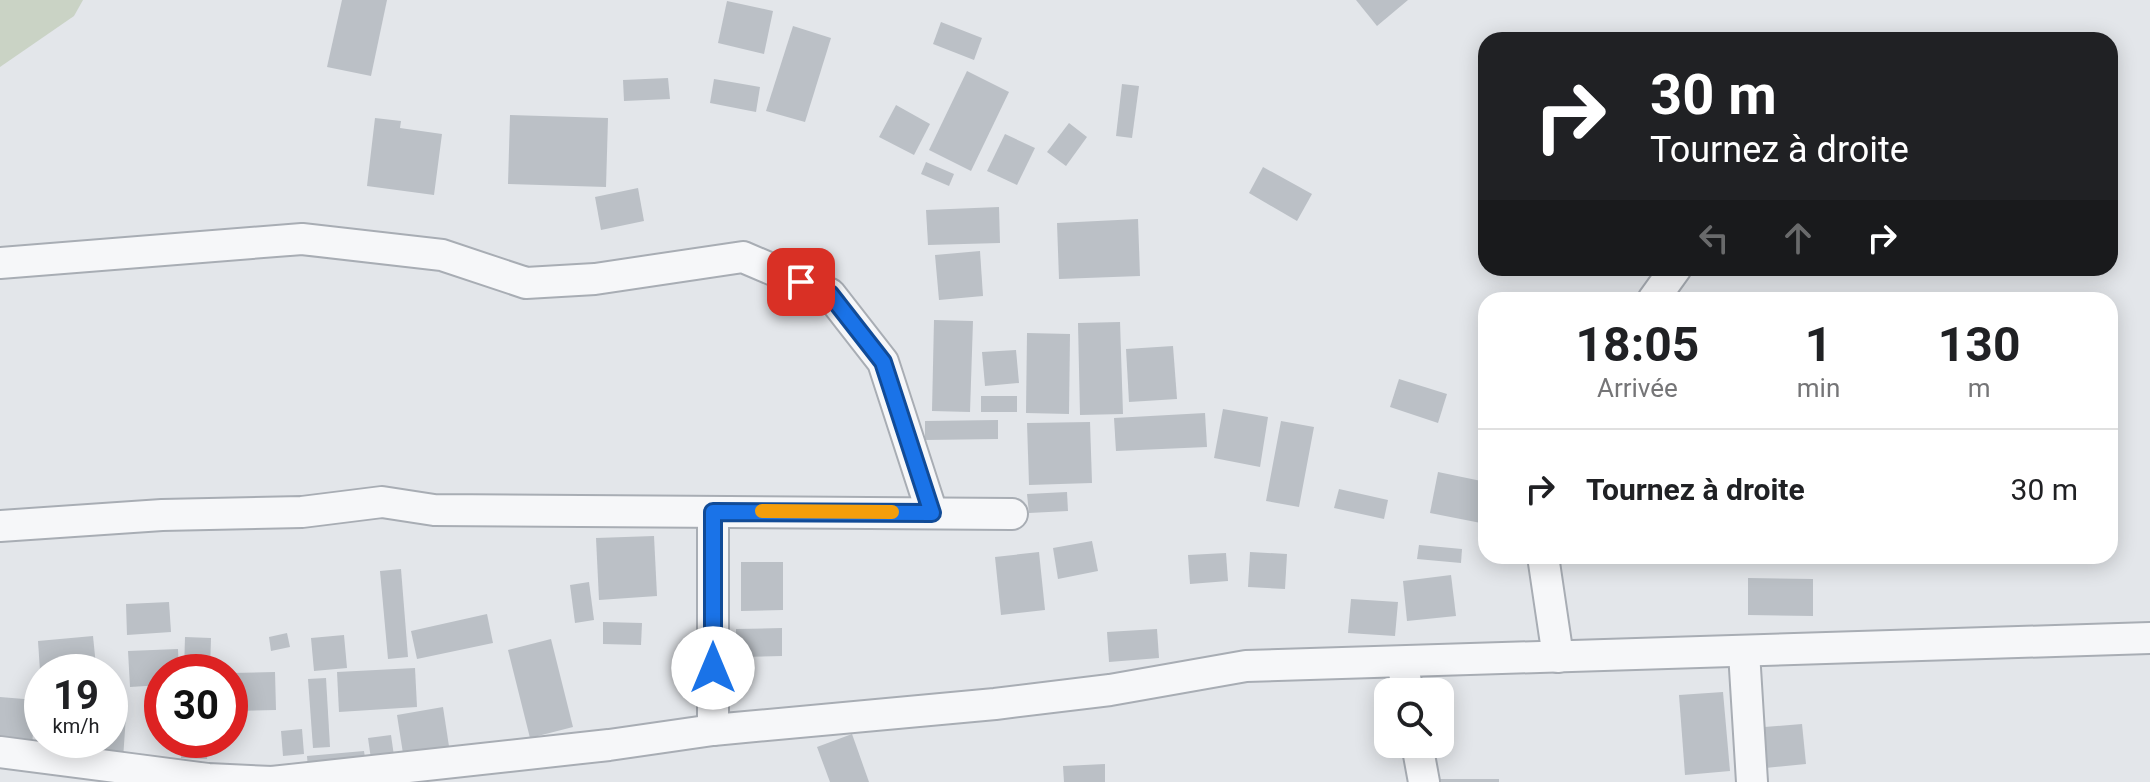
<!DOCTYPE html>
<html lang="fr">
<head>
<meta charset="utf-8">
<style>
	:root { --surface:#fff; --page:#f2f2f2; --text:#202124; --muted:#757577; --line:#e0e0e0 }
	body { margin:0; font-family:Roboto,sans-serif; background:var(--page); color:var(--text); height:100vh; display:flex; flex-direction:column; font-size:30px; white-space:nowrap }
	* { box-sizing:border-box; margin:0 }
	p { font-size:26px; color:var(--muted) }
	.icon { flex:none; width:44px; height:44px; fill:none; stroke:currentColor; stroke-width:2; stroke-linecap:round; stroke-linejoin:round }
	.map { position:relative; flex:1; overflow:hidden }
	.side { position:absolute; left:1478px; top:292px; width:640px; height:272px; display:flex; flex-direction:column; background:var(--surface); border-radius:24px; box-shadow:0 4px 20px #0003 }
	.side>* { flex:none }
	.top-card { position:absolute; left:1478px; top:32px; width:640px; height:244px; border-radius:24px; box-shadow:0 4px 20px #0003; background:#202124; color:#fff; overflow:hidden }
	.tools { position:absolute; left:1374px; top:678px; display:grid; gap:16px }
	.tools a { display:grid; place-items:center; width:80px; height:80px; border-radius:16px; background:var(--surface); box-shadow:0 4px 20px #0003; font-size:40px }
	.speed { position:absolute; left:24px; top:654px; display:flex; gap:16px; font-size:40px; font-weight:700; text-align:center }
	.speed>* { display:grid; place-content:center; width:104px; height:104px; border-radius:50%; background:var(--surface); box-shadow:0 4px 20px #0003; line-height:1 }
	.speed small { font-size:20px; font-weight:400 }
	.speed .limit { border:12px solid #d22; background:#fff; color:#111 }
	.pin { position:absolute; display:grid; place-items:center; width:68px; height:68px; color:#fff; margin:-34px; border-radius:16px; box-shadow:0 4px 12px #0006 }
	.me { position:absolute; width:88px; margin:-44px; rotate:0deg; stroke-linejoin:round; filter:drop-shadow(0 0 6px #0008) }
	.turn { display:flex; align-items:center; gap:28px; height:168px; padding:0 40px; font-size:36px }
	.turn .icon { width:104px; height:104px; stroke-width:2.5 }
	.turn b { display:block; font-size:56px; line-height:68px }
	.lanes { display:flex; align-items:center; height:76px; padding:0 40px; background:#0003; justify-content:center; gap:40px; direction:ltr }
	.lanes .off { opacity:.35 }
	.eta { display:flex; justify-content:space-evenly; align-items:center; height:136px; text-align:center }
	.eta b { font-size:48px; font-weight:700; line-height:56px }
	ul { padding:0; list-style:none }
	li { display:flex; align-items:center; gap:24px; height:120px; padding:0 40px; border-top:2px solid var(--line) }
	li div { flex:1 }
	li b { display:block; font-size:30px }
	li em { font-style:normal }
	.map>svg:first-child { display:block }
	.green { fill:#cad3c5 }
	.building { fill:#bbc0c6 }
	.lines { fill:none; stroke-linecap:round; stroke-linejoin:round }
	.street-casing { stroke:#a8adb4; stroke-width:34 }
	.street { stroke:#f6f7f9; stroke-width:30 }
	.route-casing { stroke:#114b97; stroke-width:20 }
	.route { stroke:#1a73e8; stroke-width:14 }
	.slow { stroke:#f59e0b; stroke-width:14 }
</style>
</head>
<body>
<div class="map">
<svg width="2150" height="782" viewBox="0 0 2150 782">
	<rect width="100%" height="100%" fill="#e3e6ea"/>
	<!-- green -->
	<polygon class="green" points="0,0 83,0 74,16 0,67"/>
	<!-- building -->
	<g class="building">
		<polygon points="342,0 387,0 371,76 327,67"/>
		<polygon points="1356,0 1408,0 1377,26"/>
		<polygon points="727,1 773,11 764,54 718,43"/>
		<polygon points="941,22 982,38 974,60 933,44"/>
		<polygon points="793,26 831,38 805,122 766,111"/>
		<polygon points="967,71 1009,92 971,171 929,150"/>
		<polygon points="668,78 670,99 624,101 623,80"/>
		<polygon points="714,79 760,87 756,112 710,103"/>
		<polygon points="1122,84 1139,86 1132,138 1116,136"/>
		<polygon points="896,105 930,124 914,155 879,137"/>
		<polygon points="510,115 608,118 606,187 508,184"/>
		<polygon points="375,118 401,121 400,128 442,134 434,195 367,186"/>
		<polygon points="1069,123 1087,137 1066,166 1047,152"/>
		<polygon points="1005,134 1035,148 1017,185 987,171"/>
		<polygon points="926,162 954,174 949,186 921,174"/>
		<polygon points="1263,167 1312,194 1297,221 1249,193"/>
		<polygon points="638,188 644,221 601,230 595,197"/>
		<polygon points="999,207 1000,243 928,245 926,210"/>
		<polygon points="1138,219 1140,276 1059,279 1057,223"/>
		<polygon points="980,251 983,296 939,300 935,255"/>
		<polygon points="934,320 973,321 970,412 932,411"/>
		<polygon points="1120,322 1123,414 1080,415 1078,323"/>
		<polygon points="1027,333 1070,334 1069,414 1026,413"/>
		<polygon points="1173,346 1177,399 1129,402 1126,349"/>
		<polygon points="1016,350 1019,383 985,386 982,352"/>
		<polygon points="1399,379 1447,394 1438,423 1390,407"/>
		<rect x="981" y="396" width="36" height="16"/>
		<polygon points="1223,409 1268,417 1260,467 1214,458"/>
		<polygon points="1205,413 1207,447 1116,451 1114,418"/>
		<polygon points="998,420 998,439 925,440 925,421"/>
		<polygon points="1281,421 1314,427 1299,507 1266,501"/>
		<polygon points="1090,422 1092,483 1029,485 1027,423"/>
		<polygon points="1438,472 1486,482 1486,524 1430,513"/>
		<polygon points="1339,489 1388,500 1384,519 1334,508"/>
		<polygon points="1067,492 1068,511 1029,513 1027,494"/>
		<polygon points="654,536 657,596 599,600 596,538"/>
		<polygon points="1092,541 1098,571 1058,579 1053,548"/>
		<polygon points="1419,545 1462,549 1461,563 1417,559"/>
		<polygon points="1039,552 1045,610 1001,615 995,557"/>
		<polygon points="1250,552 1287,554 1285,589 1248,587"/>
		<polygon points="1226,553 1228,581 1190,584 1188,555"/>
		<polygon points="741,562 783,562 783,610 741,611"/>
		<polygon points="401,569 408,657 388,659 380,571"/>
		<polygon points="1451,575 1456,616 1407,621 1403,581"/>
		<polygon points="1748,578 1813,579 1813,616 1748,615"/>
		<polygon points="589,582 594,620 575,623 570,585"/>
		<polygon points="1351,599 1398,602 1395,636 1348,633"/>
		<polygon points="169,602 171,632 127,635 126,604"/>
		<polygon points="487,614 493,643 417,659 411,631"/>
		<polygon points="603,622 642,623 641,645 603,644"/>
		<polygon points="782,628 782,656 736,657 736,629"/>
		<polygon points="1157,629 1159,658 1109,662 1107,632"/>
		<polygon points="287,633 290,647 271,651 269,637"/>
		<polygon points="344,635 347,668 314,671 311,638"/>
		<polygon points="93,636 96,666 40,671 38,641"/>
		<polygon points="185,637 211,638 210,672 184,672"/>
		<polygon points="551,639 573,727 530,738 508,650"/>
		<polygon points="178,649 179,672 162,672 162,685 130,687 128,651"/>
		<polygon points="415,668 417,707 339,712 337,672"/>
		<polygon points="275,672 276,710 230,711 230,673"/>
		<polygon points="326,678 330,747 313,748 308,679"/>
		<polygon points="1723,692 1730,771 1685,775 1679,695"/>
		<polygon points="0,697 36,700 32,745 0,742"/>
		<polygon points="110,699 127,701 123,759 101,757 102,740 110,740"/>
		<polygon points="443,707 450,753 404,760 397,715"/>
		<polygon points="1802,724 1806,764 1755,769 1752,728"/>
		<polygon points="302,729 304,754 283,756 281,731"/>
		<polygon points="852,734 869,782 830,782 817,747"/>
		<polygon points="391,735 394,756 371,759 368,738"/>
		<polygon points="182,740 208,740 207,759 181,758"/>
		<polygon points="364,751 366,764 308,769 307,756"/>
		<polygon points="1105,764 1105,782 1064,782 1063,766"/>
		<rect x="1433" y="779" width="66" height="3"/>
	</g>
	<g class="lines">
		<!-- street casing -->
		<g class="street-casing">
			<g id="street">
				<polyline points="0,263 302,239 442,255 526,283 595,279 743,257 830,294 883,362 932,513"/>
				<polyline points="1653,300 1676,268"/>
				<polyline points="0,526 162,515 302,512 382,502 434,510 1012,514"/>
				<polyline points="1543,556 1558,657"/>
				<polyline points="1744,652 1752,782"/>
				<polyline points="1402,662 1408,692"/>
				<polyline points="713,730 713,512"/>
				<polyline points="1417,744 1424,782"/>
				<polyline points="0,752 208,779 272,782 609,745 713,730 995,704 1110,690 1246,666 2150,638"/>
			</g>
		</g>
		<!-- street -->
		<use href="#street" class="street"/>
	</g>
	<g class="lines">
		<!-- route casing -->
		<g class="route-casing">
			<polyline id="route" points="713,668 713,512 932,513 883,362 830,294 801,282"/>
		</g>
		<!-- route -->
		<use href="#route" class="route"/>
		<!-- slow -->
		<polyline class="slow" points="762,511 892,512"/>
	</g>
</svg>
<div class="tools">
<a><svg class="icon" aria-label="search" viewBox="0 0 24 24"><circle cx="10" cy="10" r="6"/><path d="M15 15l6 6"/></svg></a>
</div>
<div class="speed"><div>19<small>km/h</small></div><div class="limit">30</div></div>
<div class="pin" style="left:801px;top:282px;background:#d93025"><svg class="icon" aria-label="arrive" viewBox="0 0 24 24"><path d="M6 21V4h12l-3 4 3 4H6"/></svg></div>
<svg class="me" style="left:713px;top:668px" viewBox="-20 -20 40 40"><circle r="19" fill="#fff"/><path d="M0-13L10 11 0 6-10 11z" fill="#1a73e8"/></svg>
<div class="top-card">
<div class="turn"><svg class="icon" aria-label="right" viewBox="0 0 24 24"><path d="M7 20v-9h11M14 6l5 5-5 5"/></svg><div><b>30 m</b>Tournez à droite</div></div>
<div class="lanes"><svg class="icon off" aria-label="left" viewBox="0 0 24 24"><path d="M17 20v-9H6M10 6l-5 5 5 5"/></svg><svg class="icon off" aria-label="ahead" viewBox="0 0 24 24"><path d="M12 20V5M6 11l6-6 6 6"/></svg><svg class="icon" aria-label="right" viewBox="0 0 24 24"><path d="M7 20v-9h11M14 6l5 5-5 5"/></svg></div>
</div>
<section class="side">
<div class="eta">
<div><b>18:05</b><p>Arrivée</p></div>
<div><b>1</b><p>min</p></div>
<div><b>130</b><p>m</p></div>
</div>
<ul>
<li><svg class="icon" aria-label="right" viewBox="0 0 24 24"><path d="M7 20v-9h11M14 6l5 5-5 5"/></svg><div><b>Tournez à droite</b></div><em>30 m</em></li>
</ul>
</section>
</div>
</body>
</html>
